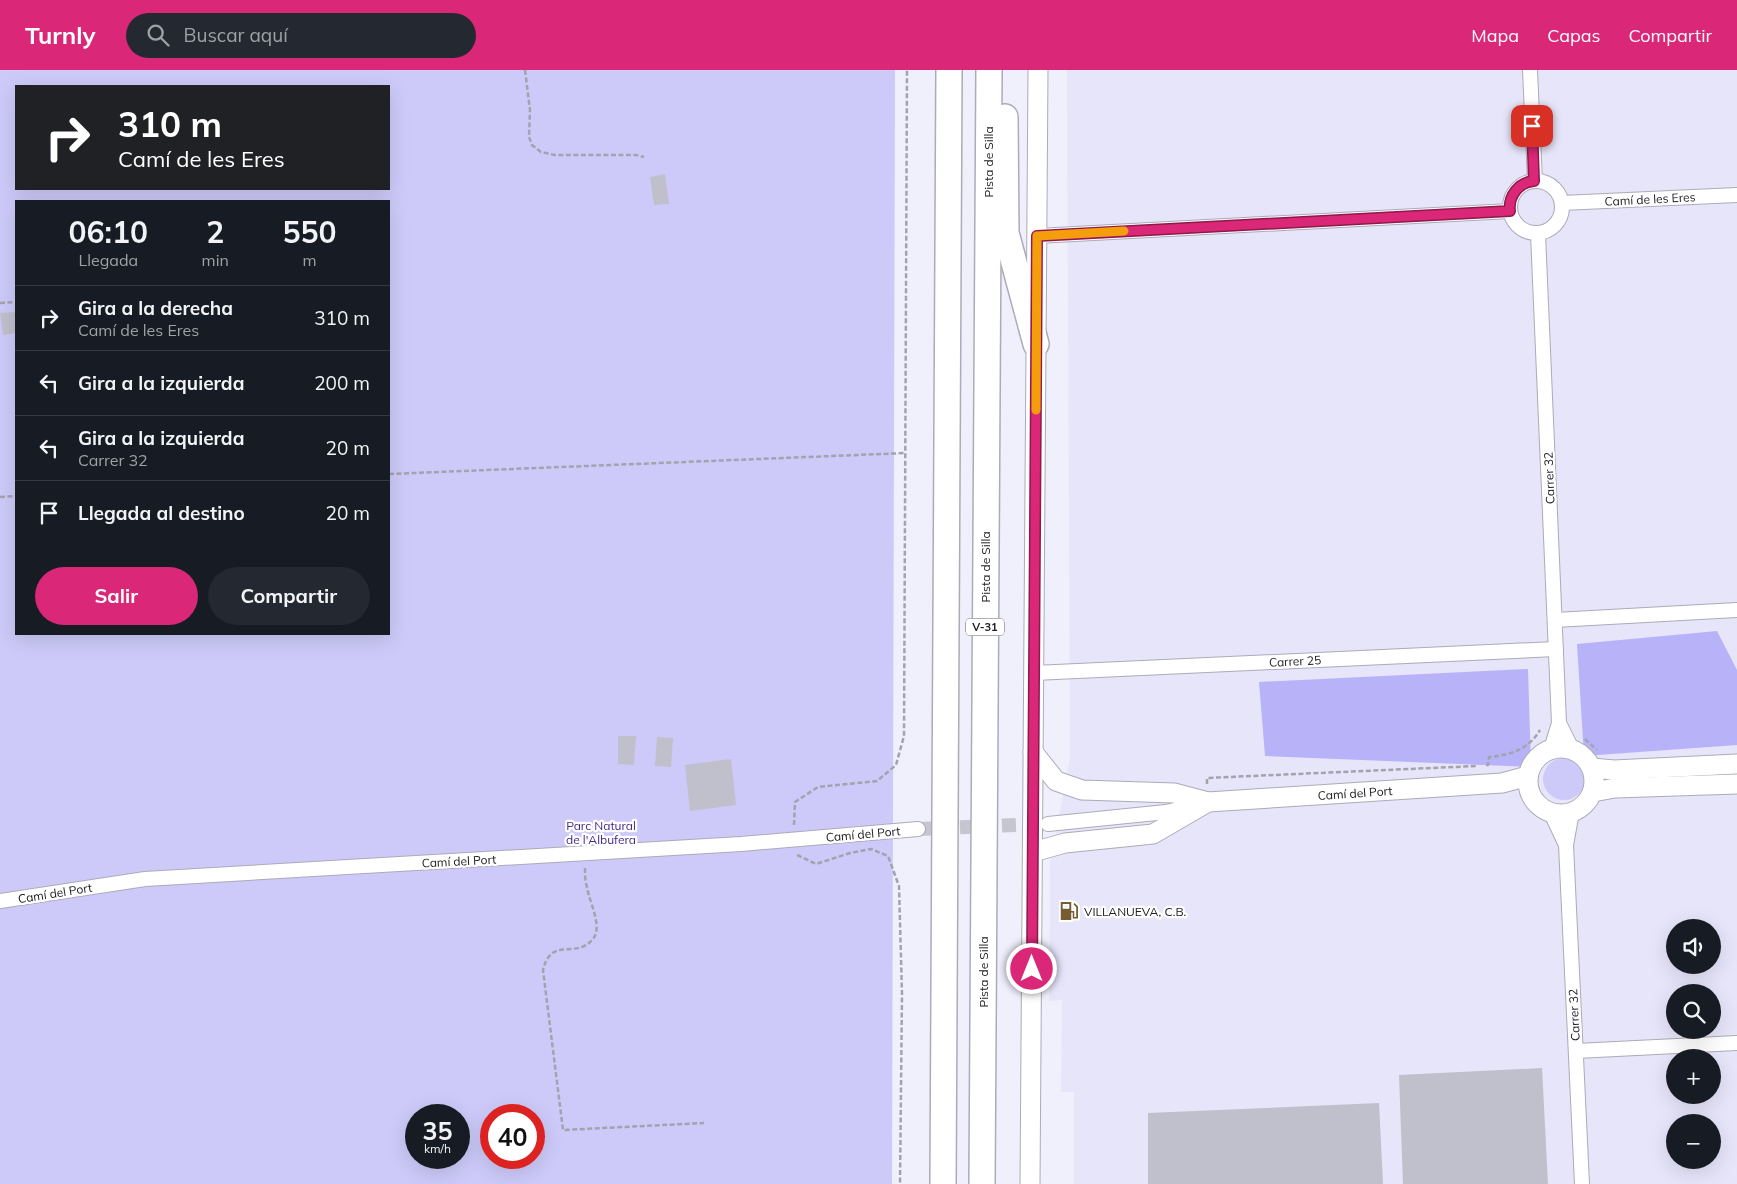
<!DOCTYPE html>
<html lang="es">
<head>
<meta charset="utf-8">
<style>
	:root { --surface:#171b24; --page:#242831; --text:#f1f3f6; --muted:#9ea1a6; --line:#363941; --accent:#db2777 }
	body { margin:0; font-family:Mulish,sans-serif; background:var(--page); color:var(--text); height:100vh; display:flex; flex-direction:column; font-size:19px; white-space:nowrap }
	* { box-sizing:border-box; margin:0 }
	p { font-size:16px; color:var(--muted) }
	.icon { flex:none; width:28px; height:28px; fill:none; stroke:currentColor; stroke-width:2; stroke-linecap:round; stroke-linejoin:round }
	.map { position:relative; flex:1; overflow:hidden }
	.sheet { position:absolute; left:15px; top:130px; width:375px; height:435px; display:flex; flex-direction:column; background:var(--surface); border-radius:0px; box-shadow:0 5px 20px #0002 }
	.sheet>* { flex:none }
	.hud { position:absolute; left:15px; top:15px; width:375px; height:105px; border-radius:0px; box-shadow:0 5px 20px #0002; background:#202124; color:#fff; overflow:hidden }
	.tools { position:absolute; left:1666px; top:849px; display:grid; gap:10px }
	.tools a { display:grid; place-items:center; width:55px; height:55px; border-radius:50%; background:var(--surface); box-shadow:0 5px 20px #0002; font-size:25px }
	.speed { position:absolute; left:405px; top:1034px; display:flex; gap:10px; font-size:25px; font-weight:700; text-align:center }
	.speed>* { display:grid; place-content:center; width:65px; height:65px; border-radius:50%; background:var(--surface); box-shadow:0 5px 20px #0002; line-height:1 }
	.speed small { font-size:12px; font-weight:400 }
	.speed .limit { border:8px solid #d22; background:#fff; color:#111 }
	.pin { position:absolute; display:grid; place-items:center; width:42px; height:42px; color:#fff; margin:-21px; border-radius:10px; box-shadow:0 2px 8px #0006 }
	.me { position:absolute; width:55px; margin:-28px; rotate:0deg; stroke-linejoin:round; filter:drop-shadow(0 0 4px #0008) }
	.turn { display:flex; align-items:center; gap:18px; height:105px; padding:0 20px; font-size:22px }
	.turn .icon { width:65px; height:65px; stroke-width:2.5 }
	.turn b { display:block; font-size:35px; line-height:42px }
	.eta { display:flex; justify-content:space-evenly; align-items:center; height:85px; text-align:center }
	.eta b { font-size:30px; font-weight:700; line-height:35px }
	.cta { display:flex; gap:10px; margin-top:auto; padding:10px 20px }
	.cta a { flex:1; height:58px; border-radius:30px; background:var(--accent); color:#fff; font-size:20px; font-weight:700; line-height:58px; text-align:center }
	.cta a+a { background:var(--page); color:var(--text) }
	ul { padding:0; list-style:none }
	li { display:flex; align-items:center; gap:15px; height:65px; padding:0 20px; border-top:1px solid var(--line) }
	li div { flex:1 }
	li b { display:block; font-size:19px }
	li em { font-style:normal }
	header { display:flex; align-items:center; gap:30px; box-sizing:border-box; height:70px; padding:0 25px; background:var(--accent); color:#fff }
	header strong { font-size:24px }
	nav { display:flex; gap:28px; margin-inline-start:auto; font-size:18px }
	.search { width:350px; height:45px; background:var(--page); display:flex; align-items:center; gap:12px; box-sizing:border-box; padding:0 18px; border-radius:28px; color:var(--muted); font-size:19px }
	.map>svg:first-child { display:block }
	.built { fill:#e6e5fa; fill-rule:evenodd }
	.green { fill:#cdcaf9; fill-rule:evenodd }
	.forest { fill:#b8b3f8 }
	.building { fill:#c0bfcc }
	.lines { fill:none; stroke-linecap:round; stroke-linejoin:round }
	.street-tunnel { stroke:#c6c6d1; stroke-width:14; stroke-dasharray:14 7; stroke-linecap:butt }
	.street-casing { stroke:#acabb8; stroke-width:16 }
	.secondary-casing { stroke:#acabb8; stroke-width:21 }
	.highway-casing { stroke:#acabb8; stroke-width:28 }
	.path { stroke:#a3a3ad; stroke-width:2.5; stroke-dasharray:5 2.5; stroke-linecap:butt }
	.street { stroke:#fff; stroke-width:14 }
	.secondary { stroke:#fff; stroke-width:19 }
	.highway { stroke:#fff; stroke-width:25 }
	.route-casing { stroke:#8e194d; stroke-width:12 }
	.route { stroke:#db2777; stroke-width:9 }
	.slow { stroke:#f59e0b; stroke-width:9 }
	.labels { text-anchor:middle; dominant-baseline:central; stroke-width:4.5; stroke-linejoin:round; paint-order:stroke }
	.shield { fill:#fff; stroke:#636366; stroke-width:1 }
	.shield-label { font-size:11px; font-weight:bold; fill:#202024 }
	.street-label { font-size:12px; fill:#202024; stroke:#fff }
	.park-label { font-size:12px; fill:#40298a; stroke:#fff }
	.poi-label { font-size:12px; fill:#202024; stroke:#fff; text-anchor:start }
</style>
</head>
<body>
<header>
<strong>Turnly</strong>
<div class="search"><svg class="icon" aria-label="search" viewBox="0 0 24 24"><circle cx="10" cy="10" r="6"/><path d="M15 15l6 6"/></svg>Buscar aquí</div>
<nav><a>Mapa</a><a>Capas</a><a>Compartir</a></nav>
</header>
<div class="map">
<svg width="1737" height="1114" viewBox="0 0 1737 1114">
	<rect width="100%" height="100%" fill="#f0effc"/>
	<!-- built -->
	<path class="built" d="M1067 0H1737V1114H1074V1022H1061L1062 930 1049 931 1050 793 1070 688ZM1675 858H1712V895H1675ZM1675 922H1712V960H1675ZM1675 988H1712V1025H1675ZM1675 1052H1712V1090H1675Z"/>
	<!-- green -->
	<g class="green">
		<path d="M0 0H895L892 1114H0ZM16 16H389V119H16ZM16 131H389V564H16ZM416 1045H459V1088H416ZM491 1045H534V1088H491Z"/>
		<circle cx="1564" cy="709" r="21"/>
	</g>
	<!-- forest -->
	<g class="forest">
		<polygon points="1717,561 1737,600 1737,675 1584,686 1577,574"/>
		<polygon points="1528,599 1531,697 1265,686 1259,612"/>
	</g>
	<!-- building -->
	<g class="building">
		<polygon points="665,104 669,134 654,135 650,107"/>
		<polygon points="16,242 16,263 3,265 0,243"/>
		<polygon points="618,666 636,666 634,695 618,694"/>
		<polygon points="657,667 673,668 671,697 655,696"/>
		<polygon points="731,689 736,735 690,741 685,695"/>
		<polygon points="1542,998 1548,1114 1403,1114 1399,1005"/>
		<polygon points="1379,1033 1383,1114 1148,1114 1148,1043"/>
	</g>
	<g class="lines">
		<!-- street-tunnel -->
		<polyline class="street-tunnel" points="918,759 1042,754"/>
		<!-- street casing -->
		<g class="street-casing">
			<g id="street">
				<polyline points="1530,0 1535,111"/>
				<circle cx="1536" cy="137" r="26"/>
				<polyline points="1562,133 1737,125"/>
				<polyline points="1538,164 1559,653 1551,679"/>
				<polyline points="1037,166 1510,141"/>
				<polyline points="1555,550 1737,540"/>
				<polyline points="1034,603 1556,579"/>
				<polyline points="1559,653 1572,679"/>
				<polyline points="1572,742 1566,775 1582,1114"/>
				<polyline points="1551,743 1566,775"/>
				<polyline points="1048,754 1166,742 1192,736"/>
				<polyline points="0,831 145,809 741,774 918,759"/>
				<polyline points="1576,981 1737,973"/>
			</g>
		</g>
		<!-- secondary casing -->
		<g class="secondary-casing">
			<g id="secondary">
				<circle cx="1561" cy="711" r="33"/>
				<polyline points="1033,682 1056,711 1082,720 1174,723 1208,732 1502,713 1528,706"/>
				<polyline points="1592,698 1614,700 1737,694"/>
				<polyline points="1593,722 1615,718 1737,714"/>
				<polyline points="1033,782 1065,773 1153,764 1208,732"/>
				<polyline points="1030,1114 1038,0"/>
			</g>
		</g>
		<!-- highway casing -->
		<g class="highway-casing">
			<g id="highway">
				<polyline points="1005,47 1006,163 1036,274"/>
				<polyline points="943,1114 949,0"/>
				<polyline points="982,1114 989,0"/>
			</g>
		</g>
		<!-- path -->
		<g class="path">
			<polyline points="525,0 530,40 529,67 532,75 541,82 555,85 636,85 644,87"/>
			<polyline points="0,233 16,232"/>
			<polyline points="389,404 906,383"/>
			<polyline points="0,427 16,426"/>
			<polyline points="1585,669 1597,680"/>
			<path d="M1486 695H1488L1489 687C1510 685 1528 680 1540 660"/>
			<polyline points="1207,714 1207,708 1476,696"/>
			<polyline points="794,755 795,732 818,717 877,711 896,695 904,666 907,0"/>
			<polyline points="797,785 816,794 850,783 871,779 888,786 899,816 902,924 900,1114"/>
			<path d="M585 798C585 804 585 811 587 817 589 832 604 858 592 870 576 889 551 866 543 900L563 1060 704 1053"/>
		</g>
		<!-- street -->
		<use href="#street" class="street"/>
		<!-- secondary -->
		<use href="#secondary" class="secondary"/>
		<!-- highway -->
		<use href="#highway" class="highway"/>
	</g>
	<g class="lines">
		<!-- route casing -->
		<g class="route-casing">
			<path id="route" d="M1032 899 1037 166 1510 141C1508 126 1519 112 1534 111L1532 56"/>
		</g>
		<!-- route -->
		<use href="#route" class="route"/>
		<!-- slow -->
		<polyline class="slow" points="1036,340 1037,166 1124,161"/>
	</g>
	<!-- icons -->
	<defs>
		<g id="fuel-bare" transform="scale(1.5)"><path d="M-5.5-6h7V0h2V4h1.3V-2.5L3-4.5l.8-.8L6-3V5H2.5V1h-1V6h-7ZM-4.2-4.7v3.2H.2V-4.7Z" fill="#785c2f" stroke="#fff" stroke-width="2.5" paint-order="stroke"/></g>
	</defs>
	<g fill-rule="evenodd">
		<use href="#fuel-bare" x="1069" y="841"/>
	</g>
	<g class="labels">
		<!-- shield labels -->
		<rect class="shield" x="966" y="548.5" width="38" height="17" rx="4"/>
		<g class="shield-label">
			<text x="985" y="557">V-31</text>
		</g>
		<!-- street labels -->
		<g class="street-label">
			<text transform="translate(988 92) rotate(-90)">Pista de Silla</text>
			<text transform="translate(1650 129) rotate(-3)">Camí de les Eres</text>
			<text transform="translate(1549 408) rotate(-92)">Carrer 32</text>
			<text transform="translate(985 497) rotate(-90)">Pista de Silla</text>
			<text transform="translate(1295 591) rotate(-3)">Carrer 25</text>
			<text transform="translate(1355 723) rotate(-4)">Camí del Port</text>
			<text transform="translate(863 764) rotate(-5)">Camí del Port</text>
			<text transform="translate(459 791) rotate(-3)">Camí del Port</text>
			<text transform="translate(55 823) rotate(-9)">Camí del Port</text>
			<text transform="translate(983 902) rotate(-90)">Pista de Silla</text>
			<text transform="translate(1574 945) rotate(-93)">Carrer 32</text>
		</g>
		<!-- park labels -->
		<g class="park-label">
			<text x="601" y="755">Parc Natural<tspan x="601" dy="14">de l'Albufera</tspan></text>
		</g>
		<!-- poi labels -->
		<g class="poi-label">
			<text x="1084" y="841">VILLANUEVA, C.B.</text>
		</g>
	</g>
</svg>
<div class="tools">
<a><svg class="icon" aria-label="sound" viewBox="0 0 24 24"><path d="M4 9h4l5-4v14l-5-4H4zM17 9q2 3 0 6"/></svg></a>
<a><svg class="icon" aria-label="search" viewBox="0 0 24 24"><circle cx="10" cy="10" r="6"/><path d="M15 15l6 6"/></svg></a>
<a>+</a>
<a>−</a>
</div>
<div class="speed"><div>35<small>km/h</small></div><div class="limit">40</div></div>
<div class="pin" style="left:1532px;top:56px;background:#d93025"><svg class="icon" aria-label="arrive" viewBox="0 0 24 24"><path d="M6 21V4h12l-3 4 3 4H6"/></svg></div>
<svg class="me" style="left:1032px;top:899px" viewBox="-20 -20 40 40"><circle r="17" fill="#db2777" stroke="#fff" stroke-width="3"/><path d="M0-11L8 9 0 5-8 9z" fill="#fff"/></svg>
<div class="hud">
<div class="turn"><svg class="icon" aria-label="right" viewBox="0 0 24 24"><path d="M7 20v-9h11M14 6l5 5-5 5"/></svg><div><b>310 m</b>Camí de les Eres</div></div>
</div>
<section class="sheet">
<div class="eta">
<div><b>06:10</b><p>Llegada</p></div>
<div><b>2</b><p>min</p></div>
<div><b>550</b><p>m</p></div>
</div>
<ul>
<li><svg class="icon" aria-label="right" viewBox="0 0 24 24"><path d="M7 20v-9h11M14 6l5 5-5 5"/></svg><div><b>Gira a la derecha</b><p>Camí de les Eres</p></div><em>310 m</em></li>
<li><svg class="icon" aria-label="left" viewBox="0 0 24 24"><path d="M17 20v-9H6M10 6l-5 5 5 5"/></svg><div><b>Gira a la izquierda</b></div><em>200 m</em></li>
<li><svg class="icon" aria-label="left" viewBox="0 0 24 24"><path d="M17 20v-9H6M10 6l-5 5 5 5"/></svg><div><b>Gira a la izquierda</b><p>Carrer 32</p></div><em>20 m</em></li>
<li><svg class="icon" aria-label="arrive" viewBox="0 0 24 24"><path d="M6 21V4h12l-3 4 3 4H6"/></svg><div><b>Llegada al destino</b></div><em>20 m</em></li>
</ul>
<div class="cta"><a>Salir</a><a>Compartir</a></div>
</section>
</div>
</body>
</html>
